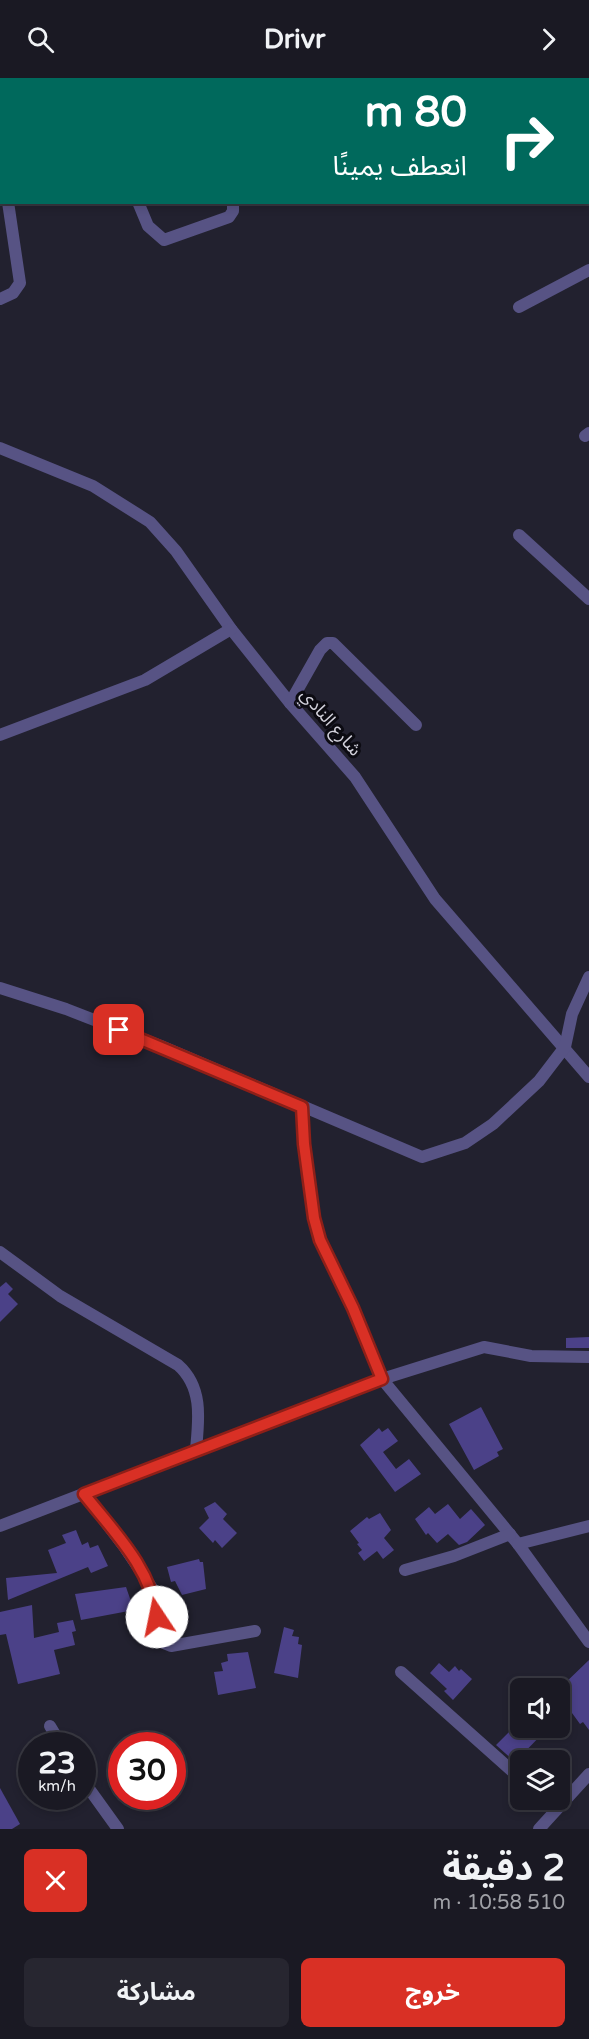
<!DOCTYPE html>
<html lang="ar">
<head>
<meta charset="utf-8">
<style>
	:root { --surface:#1a1923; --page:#272630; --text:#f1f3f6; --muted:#9fa0a6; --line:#383841; --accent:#d93025 }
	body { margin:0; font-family:"Varela Round","Noto Sans Arabic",sans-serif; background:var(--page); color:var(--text); direction:rtl; height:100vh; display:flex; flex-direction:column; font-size:22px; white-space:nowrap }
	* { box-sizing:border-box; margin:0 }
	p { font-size:20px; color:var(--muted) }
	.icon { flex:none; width:33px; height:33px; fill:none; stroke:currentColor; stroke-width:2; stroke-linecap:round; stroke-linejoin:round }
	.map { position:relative; height:1751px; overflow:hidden; direction:ltr }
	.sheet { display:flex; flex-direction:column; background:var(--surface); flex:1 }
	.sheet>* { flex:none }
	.top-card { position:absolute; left:0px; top:0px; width:590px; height:126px; box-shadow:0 3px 9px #0003,0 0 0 2px var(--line); direction:rtl; background:#00695c; color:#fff; overflow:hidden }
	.fabs { position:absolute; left:510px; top:1600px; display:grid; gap:12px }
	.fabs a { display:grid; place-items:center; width:60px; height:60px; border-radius:9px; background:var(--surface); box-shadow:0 3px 9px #0003,0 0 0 2px var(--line); font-size:30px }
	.speed { position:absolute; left:18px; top:1654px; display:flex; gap:12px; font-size:30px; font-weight:700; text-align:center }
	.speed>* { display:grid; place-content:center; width:78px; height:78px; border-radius:50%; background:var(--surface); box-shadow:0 3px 9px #0003,0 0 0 2px var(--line); line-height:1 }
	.speed small { font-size:15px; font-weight:400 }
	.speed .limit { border:9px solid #d22; background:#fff; color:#111 }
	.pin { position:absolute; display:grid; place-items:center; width:51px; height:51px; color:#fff; margin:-26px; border-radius:12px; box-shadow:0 3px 9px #0006 }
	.me { position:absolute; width:66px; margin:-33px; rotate:349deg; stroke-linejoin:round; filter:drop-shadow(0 0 4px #0008) }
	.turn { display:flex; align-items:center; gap:21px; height:126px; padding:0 24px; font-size:27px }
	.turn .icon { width:78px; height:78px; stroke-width:2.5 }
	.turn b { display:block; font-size:42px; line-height:51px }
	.round { display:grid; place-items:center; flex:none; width:63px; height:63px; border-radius:9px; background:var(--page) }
	.head { display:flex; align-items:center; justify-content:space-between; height:102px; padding:0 24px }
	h1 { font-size:36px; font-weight:700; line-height:45px }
	.action { display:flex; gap:12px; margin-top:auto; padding:12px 24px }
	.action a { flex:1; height:69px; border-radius:9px; background:var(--accent); color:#fff; font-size:24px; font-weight:700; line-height:69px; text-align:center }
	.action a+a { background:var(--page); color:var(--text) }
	header { display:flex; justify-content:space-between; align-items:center; height:78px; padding:0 24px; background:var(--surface); font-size:27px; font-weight:700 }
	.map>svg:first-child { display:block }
	.building { fill:#4b4188 }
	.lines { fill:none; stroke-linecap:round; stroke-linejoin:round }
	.minor { stroke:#575384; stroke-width:12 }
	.route-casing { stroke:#8d1f18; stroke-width:15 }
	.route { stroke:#d93025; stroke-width:10 }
	.labels { text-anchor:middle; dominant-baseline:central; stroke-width:6; stroke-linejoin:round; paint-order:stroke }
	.street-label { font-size:18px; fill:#d2d1db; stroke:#0c0b12 }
</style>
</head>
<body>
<header><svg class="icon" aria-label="forward" viewBox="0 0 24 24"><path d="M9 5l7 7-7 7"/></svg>Drivr<svg class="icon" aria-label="search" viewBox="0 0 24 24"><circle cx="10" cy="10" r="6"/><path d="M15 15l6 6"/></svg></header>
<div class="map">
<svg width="589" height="1751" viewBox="0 0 589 1751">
	<rect width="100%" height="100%" fill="#22212f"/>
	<!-- building -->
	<g class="building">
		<polygon points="6,1204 13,1211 8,1216 18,1226 0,1244 0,1209"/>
		<polygon points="589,1259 589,1270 566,1270 566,1260"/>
		<polygon points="481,1329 503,1371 497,1374 499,1378 474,1392 449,1346"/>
		<polygon points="379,1350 382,1354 388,1350 398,1363 383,1374 396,1391 409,1381 421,1396 395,1414 360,1367"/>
		<polygon points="215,1424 227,1436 223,1441 237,1455 222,1470 215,1462 213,1465 199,1450 209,1440 204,1430"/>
		<polygon points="448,1426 460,1441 471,1431 485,1447 467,1464 459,1467 448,1456 437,1465 428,1455 426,1457 415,1441 429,1429 435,1436"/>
		<polygon points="380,1435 391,1452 384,1460 394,1472 383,1481 377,1473 364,1483 358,1475 362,1472 357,1466 359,1465 350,1453 367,1439 369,1441"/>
		<polygon points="76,1452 82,1467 88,1464 90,1470 98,1467 108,1488 91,1495 88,1489 8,1522 6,1500 57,1495 48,1472 66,1465 62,1457"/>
		<polygon points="199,1481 200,1484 203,1484 206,1511 182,1517 175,1503 171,1504 167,1489"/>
		<polygon points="126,1509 134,1532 81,1542 75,1516"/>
		<polygon points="32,1527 34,1560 59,1554 57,1545 73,1542 76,1553 72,1554 75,1567 54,1572 60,1596 18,1606 6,1556 0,1557 0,1534"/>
		<polygon points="284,1549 294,1552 292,1558 299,1559 298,1566 302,1567 298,1600 274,1595"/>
		<polygon points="248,1574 256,1610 218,1617 214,1594 223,1593 221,1585 228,1583 227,1576"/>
		<polygon points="589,1582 589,1652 583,1644 580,1646 564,1624 570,1619 560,1610"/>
		<polygon points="439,1585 449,1594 455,1588 459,1593 461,1591 472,1601 453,1622 444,1613 447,1611 430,1595"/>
		<polygon points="515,1648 525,1658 533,1650 548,1650 515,1684 496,1667"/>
		<polygon points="0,1710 20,1746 12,1751 0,1751"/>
	</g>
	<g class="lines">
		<!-- minor -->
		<g class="minor">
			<polyline points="104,0 105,2"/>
			<polyline points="213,0 213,2"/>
			<polyline points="33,2 45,0"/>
			<polyline points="0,7 2,7"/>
			<polyline points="0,74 2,83"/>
			<polyline points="138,124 148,148 164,162 229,139 233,133 233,124"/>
			<polyline points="0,221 13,215 20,205 8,124"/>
			<polyline points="519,229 589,192"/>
			<polyline points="585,358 589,355"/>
			<polyline points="0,370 93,408 150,444 176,473 231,551 290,625 355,699 435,821 589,999"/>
			<polyline points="519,457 589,521"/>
			<polyline points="290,625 320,572 327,565 333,565 416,647"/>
			<polyline points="0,657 145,602 231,551"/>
			<polyline points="0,910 66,931 161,968 422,1079 465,1065 493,1046 539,1003 565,969 572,936 589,899"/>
			<polyline points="302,1029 304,1066 314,1140 320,1162 353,1230 382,1301 484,1269 531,1278 589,1279"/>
			<path d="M0 1174 60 1218 178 1287C203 1309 199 1341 196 1371"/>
			<polyline points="84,1416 123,1467 152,1510 161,1564 171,1568 255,1553"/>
			<polyline points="0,1448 382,1301 518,1466 589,1564"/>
			<polyline points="518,1466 589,1448"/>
			<polyline points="405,1492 454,1478 510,1456"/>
			<polyline points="401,1594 520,1700"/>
			<polyline points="50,1648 62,1668"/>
			<polyline points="82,1701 118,1751"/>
			<polyline points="545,1722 556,1732"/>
			<polyline points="539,1751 589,1696"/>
		</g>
	</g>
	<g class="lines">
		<!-- route casing -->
		<g class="route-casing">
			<path id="route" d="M119 952 302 1029 304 1066 314 1140 320 1162 353 1230 382 1301 84 1416C114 1454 151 1490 157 1539"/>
		</g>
		<!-- route -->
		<use href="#route" class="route"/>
	</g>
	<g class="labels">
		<!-- street labels -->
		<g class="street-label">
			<text transform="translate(331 644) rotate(49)">شارع النادي</text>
		</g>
	</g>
</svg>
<div class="fabs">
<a><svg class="icon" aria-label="sound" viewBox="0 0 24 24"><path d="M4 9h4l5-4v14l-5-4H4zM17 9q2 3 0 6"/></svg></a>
<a><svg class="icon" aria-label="layers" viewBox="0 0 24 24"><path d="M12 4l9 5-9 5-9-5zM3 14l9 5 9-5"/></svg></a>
</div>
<div class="speed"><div>23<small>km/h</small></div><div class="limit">30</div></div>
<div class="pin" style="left:119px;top:952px;background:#d93025"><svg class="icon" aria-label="arrive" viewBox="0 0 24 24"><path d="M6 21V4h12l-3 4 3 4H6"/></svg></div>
<svg class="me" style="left:157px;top:1539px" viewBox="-20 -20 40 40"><circle r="19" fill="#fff"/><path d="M0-13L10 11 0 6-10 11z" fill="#d93025"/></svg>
<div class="top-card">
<div class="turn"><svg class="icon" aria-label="right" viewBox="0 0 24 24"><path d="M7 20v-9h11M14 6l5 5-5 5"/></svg><div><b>80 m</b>انعطف يمينًا</div></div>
</div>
</div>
<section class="sheet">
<div class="head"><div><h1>2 دقيقة</h1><p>510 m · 10:58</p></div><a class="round" style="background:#d93025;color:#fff"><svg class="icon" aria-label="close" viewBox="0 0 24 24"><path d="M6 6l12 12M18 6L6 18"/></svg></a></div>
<div class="action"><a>خروج</a><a>مشاركة</a></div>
</section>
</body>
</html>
